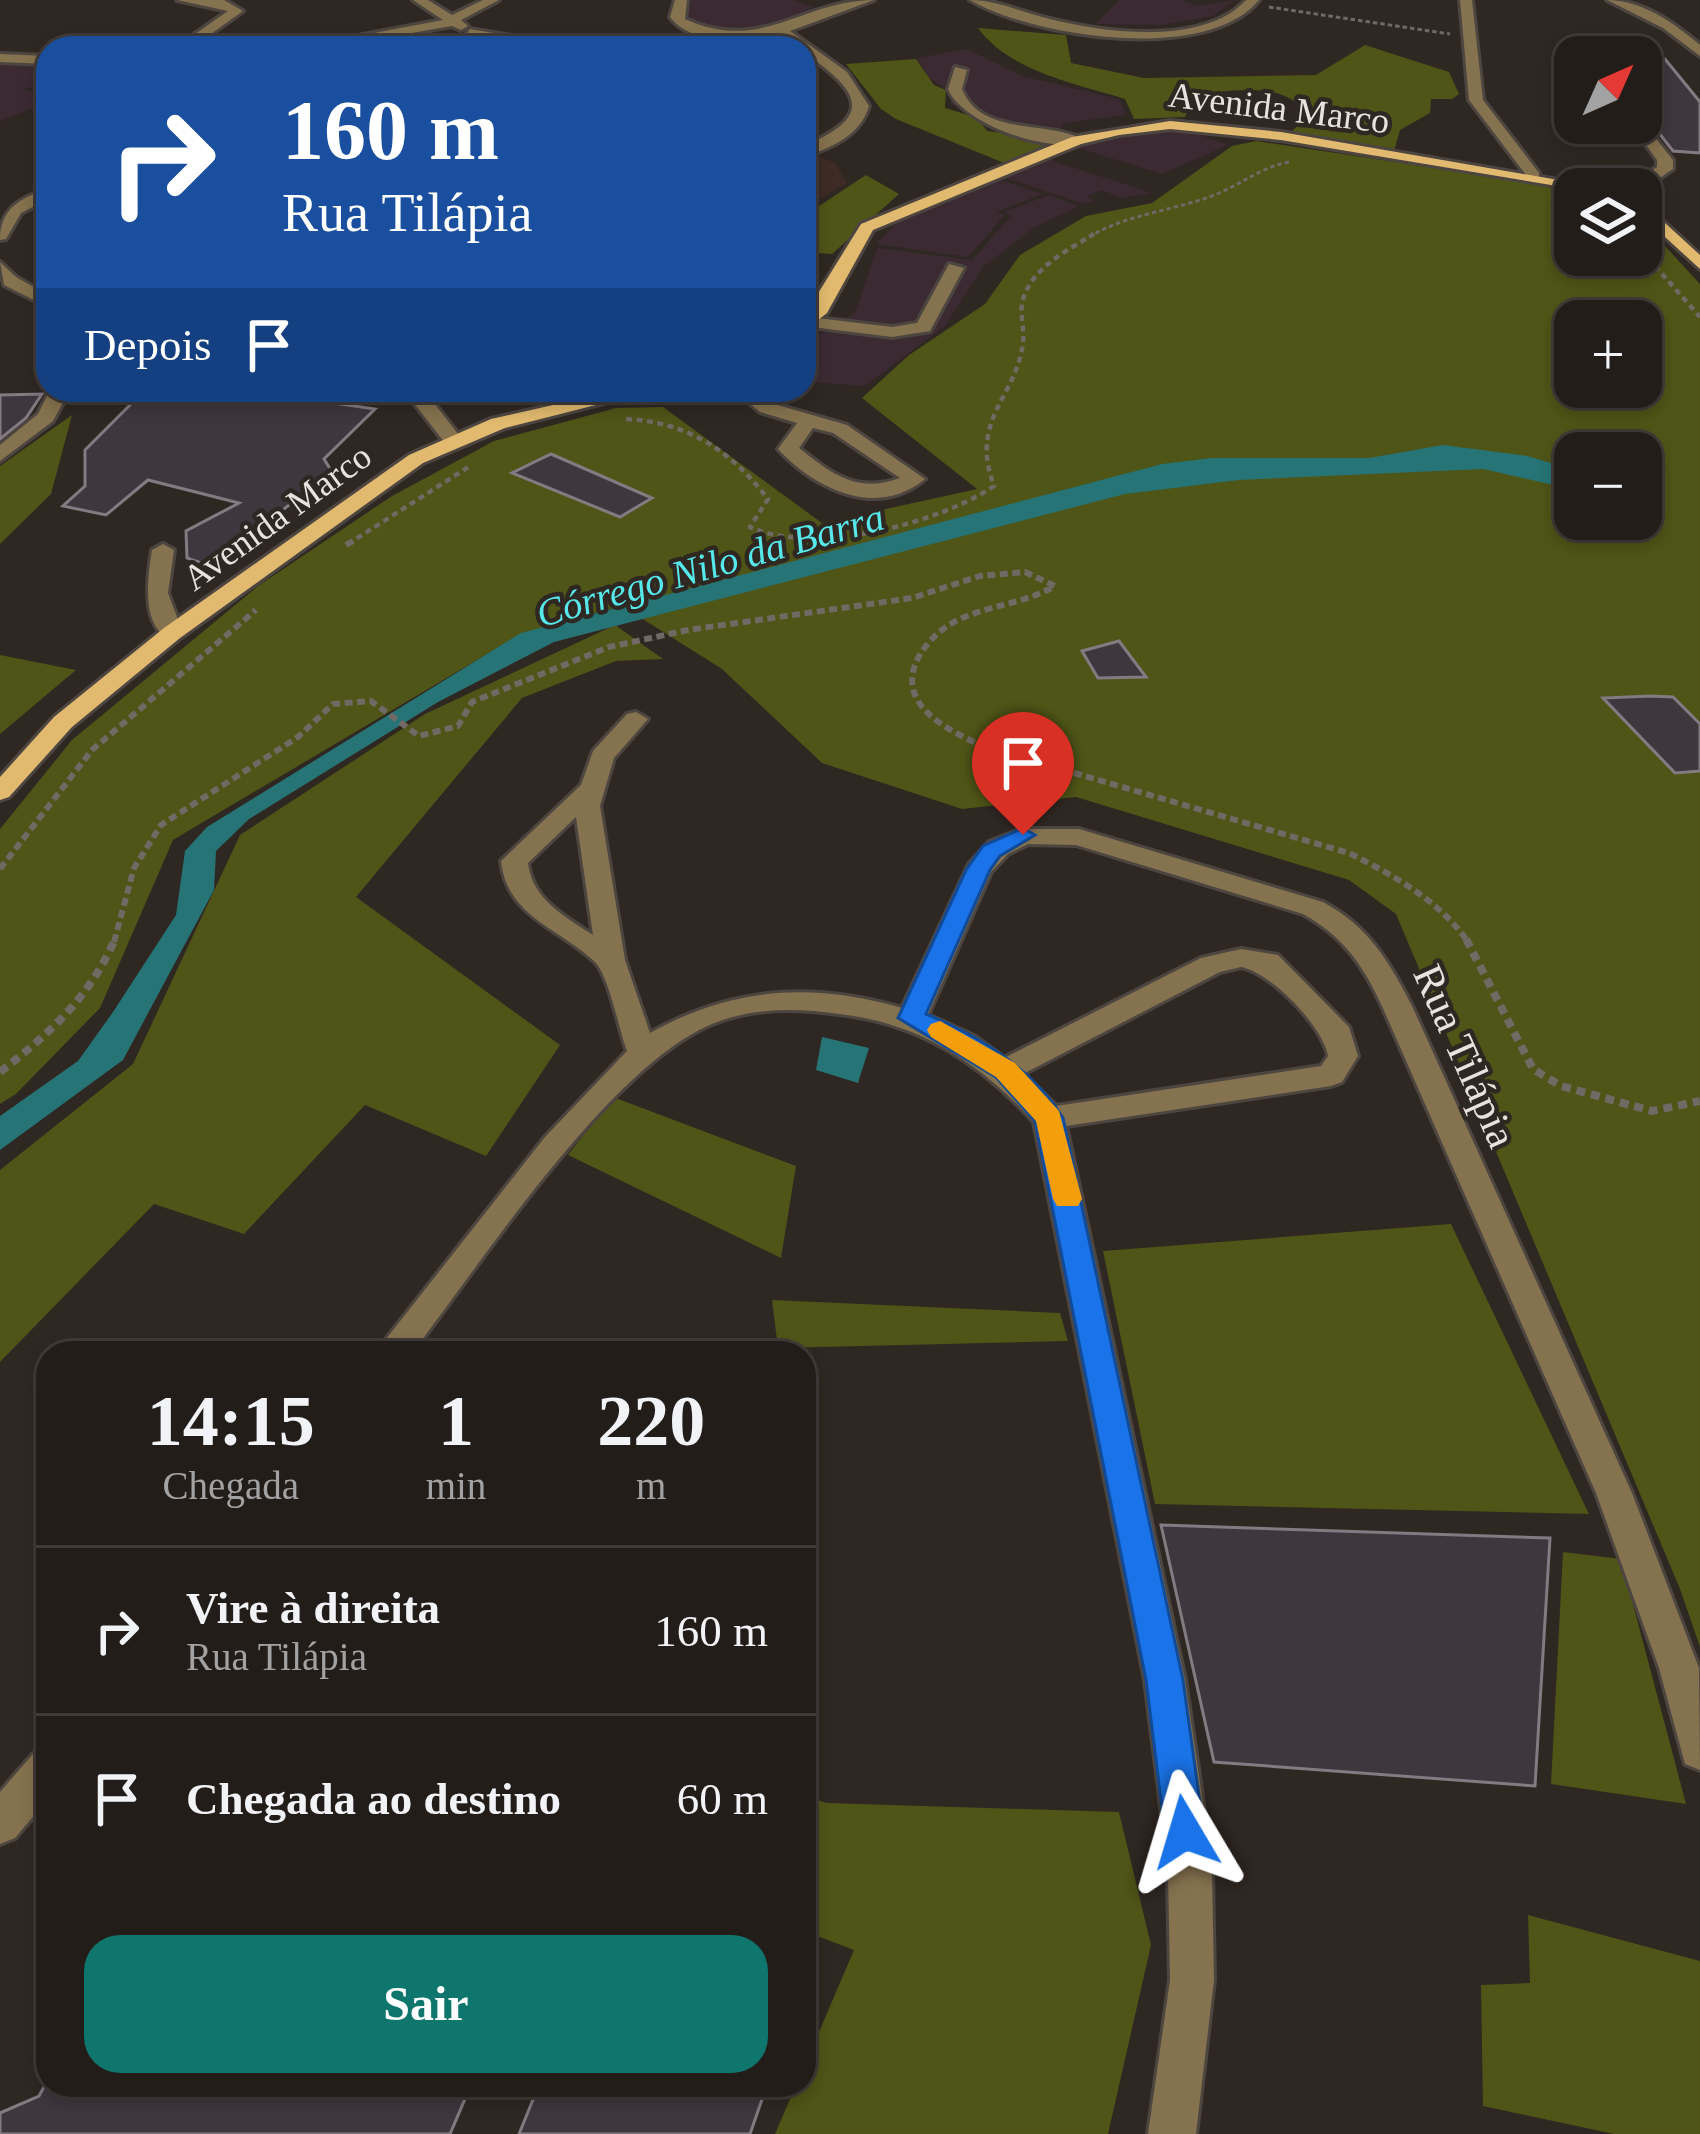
<!DOCTYPE html>
<html lang="pt">
<head>
<meta charset="utf-8">
<style>
	:root { --surface:#231d1a; --page:#2b2623; --text:#f1f3f6; --muted:#a3a2a2; --line:#403b39; --accent:#0f766e }
	body { margin:0; font-family:"Times New Roman",serif; background:var(--page); color:var(--text); height:100vh; display:flex; flex-direction:column; font-size:45px; white-space:nowrap }
	* { box-sizing:border-box; margin:0 }
	p { font-size:39px; color:var(--muted) }
	.icon { flex:none; width:66px; height:66px; fill:none; stroke:currentColor; stroke-width:2; stroke-linecap:round; stroke-linejoin:round }
	.map { position:relative; flex:1; overflow:hidden }
	.side { position:absolute; left:36px; top:1341px; width:780px; height:756px; display:flex; flex-direction:column; background:var(--surface); border-radius:36px; box-shadow:0 6px 18px #0003,0 0 0 3px var(--line) }
	.side>* { flex:none }
	.top-card { position:absolute; left:36px; top:36px; width:780px; height:366px; border-radius:36px; box-shadow:0 6px 18px #0003,0 0 0 3px var(--line); background:#1a4fa0; color:#fff; overflow:hidden }
	.needle { width:78px; rotate:45deg }
	.controls { position:absolute; left:1554px; top:36px; display:grid; gap:24px }
	.controls a { display:grid; place-items:center; width:108px; height:108px; border-radius:24px; background:var(--surface); box-shadow:0 6px 18px #0003,0 0 0 3px var(--line); font-size:60px }
	.pin { position:absolute; display:grid; place-items:center; width:102px; height:102px; color:#fff; margin:-123px -51px; border-radius:50% 50% 50% 0; rotate:-45deg; box-shadow:0 0 12px #0007 }
	.pin .icon { rotate:45deg }
	.me { position:absolute; width:132px; margin:-66px; rotate:353deg; stroke-linejoin:round; filter:drop-shadow(0 0 9px #0008) }
	.turn { display:flex; align-items:center; gap:42px; height:252px; padding:0 48px; font-size:54px }
	.turn .icon { width:156px; height:156px; stroke-width:2.5 }
	.turn b { display:block; font-size:84px; line-height:102px }
	.then { display:flex; align-items:center; height:114px; padding:0 48px; background:#0003; gap:24px; font-size:45px }
	.eta { display:flex; justify-content:space-evenly; align-items:center; height:204px; text-align:center }
	.eta b { font-size:72px; font-weight:700; line-height:84px }
	.button { display:flex; gap:24px; margin-top:auto; padding:24px 48px }
	.button a { flex:1; height:138px; border-radius:36px; background:var(--accent); color:#fff; font-size:48px; font-weight:700; line-height:138px; text-align:center }
	ul { padding:0; list-style:none }
	li { display:flex; align-items:center; gap:36px; height:168px; padding:0 48px; border-top:3px solid var(--line) }
	li div { flex:1 }
	li b { display:block; font-size:45px }
	li em { font-style:normal }
	.map>svg:first-child { display:block }
	.industrial { fill:#3c2a33 }
	.education { fill:#3e2b25 }
	.green { fill:#4f5417; fill-rule:evenodd }
	.water { fill:#267475 }
	.building { fill:#3e373e; stroke:#837a82; stroke-width:3 }
	.lines { fill:none; stroke-linecap:round; stroke-linejoin:round }
	.minor-casing { stroke:#4d4540; stroke-width:6 }
	.major-casing { stroke:#4d4540; stroke-width:6 }
	.path-far3 { stroke:#706964; stroke-width:3; stroke-dasharray:4.5 3; stroke-linecap:butt }
	.path-far2 { stroke:#706964; stroke-width:4.5; stroke-dasharray:6 4.5; stroke-linecap:butt }
	.path-far1 { stroke:#706964; stroke-width:6; stroke-dasharray:8 4.5; stroke-linecap:butt }
	.path { stroke:#706964; stroke-width:8; stroke-dasharray:9 6; stroke-linecap:butt }
	.minor { fill:#85724e; fill-rule:evenodd }
	.major { fill:#e2ba6f; fill-rule:evenodd }
	.route { fill:#1a73e8; stroke:#114b97; stroke-width:3 }
	.slow { fill:#f59e0b }
	.labels { text-anchor:middle; dominant-baseline:central; stroke-width:9; stroke-linejoin:round; paint-order:stroke }
	.far-street-label { font-size:36px; fill:#e9e3df; stroke:#2f2722 }
	.far-water-label { font-size:39px; font-style:italic; fill:#56e8eb; stroke:#2f2722 }
	.street-label { font-size:42px; fill:#e9e3df; stroke:#2f2722 }
</style>
</head>
<body>
<div class="map">
<svg width="1700" height="2134" viewBox="0 0 1700 2134">
	<rect width="100%" height="100%" fill="#2f2722"/>
	<!-- industrial -->
	<g class="industrial">
		<polygon points="685,0 792,0 818,9 757,28 727,31 685,22"/>
		<polygon points="1119,0 1181,0 1198,6 1234,0 1213,16 1163,25 1095,24"/>
		<polygon points="967,49 1022,76 1119,99 1126,115 1065,123 1054,135 987,122 951,104 951,92 929,78 917,58"/>
		<polygon points="0,56 48,56 48,65 41,70 48,72 48,83 23,90 48,91 48,103 0,121"/>
		<polygon points="1163,129 1184,129 1228,145 1162,174 1072,146"/>
		<polygon points="1047,159 1152,193 1121,198 1102,190 1087,196 1094,202 1081,203 1003,177"/>
		<polygon points="999,179 1042,194 997,212 1005,215 968,257 876,244 894,225 925,208"/>
		<polygon points="1049,195 1079,206 1035,227 983,267 945,326 865,386 811,382 812,339 855,313 877,248 972,260 1011,216 1005,212"/>
	</g>
	<!-- education -->
	<polygon class="education" points="815,155 835,163 847,183 804,208 804,157"/>
	<!-- green -->
	<g class="green">
		<path d="M978 28 1066 35 1071 63 1144 78 1316 75 1365 45 1449 72 1459 94 1452 99H1431L1430 113 1400 130 1394 151 1291 132 1307 117C1290 79 1229 91 1195 95L1185 117 1134 119 1125 99C1077 84 1010 72 978 28Z"/>
		<polygon points="916,59 934,85 946,90 945,108 978,118 987,131 1061,140 1004,163 896,119 881,109 846,64"/>
		<path d="M1256 141 1568 188 1575 190V255H1641V220L1700 284V1647L1680 1589 1396 914 1349 880 1076 797 962 809 822 763 722 669 622 606 521 634 173 840 100 1008 16 1094 0 1104V829L72 740 258 586 392 496 494 441 616 408 663 407 822 523 977 489 862 398 909 355 985 304 1020 255 1086 216 1152 203 1232 146ZM1575 321H1641V387H1575ZM1575 453H1641V519H1575Z"/>
		<polygon points="866,175 899,194 832,254 804,252 804,216"/>
		<polygon points="72,415 51,494 0,544 0,466"/>
		<polygon points="615,625 663,659 616,661 522,698 356,897 560,1045 486,1156 365,1105 244,1234 154,1204 0,1362 0,1170 133,1064 240,835 425,714"/>
		<polygon points="0,655 76,670 0,734"/>
		<polygon points="613,1097 796,1166 781,1258 568,1155"/>
		<polygon points="1451,1224 1589,1514 1155,1504 1103,1251"/>
		<polygon points="772,1300 1060,1313 1068,1341 778,1348"/>
		<polygon points="1563,1552 1621,1559 1686,1804 1551,1784"/>
		<polygon points="804,1796 827,1803 1119,1812 1151,1945 1108,2134 775,2134 796,2085 804,2085 804,2067 854,1950 804,1931"/>
		<polygon points="1528,1915 1700,1961 1700,2134 1614,2134 1483,2106 1481,1985 1530,1983"/>
	</g>
	<!-- water -->
	<g class="water">
		<polygon points="1443,445 1527,456 1575,470 1575,490 1483,469 1239,480 1125,494 554,642 438,702 249,819 216,851 214,890 123,1060 0,1150 0,1116 78,1061 113,1012 176,915 185,851 207,827 521,633 1162,464 1212,458 1369,458"/>
		<polygon points="822,1037 869,1048 858,1083 816,1070"/>
	</g>
	<!-- building -->
	<g class="building">
		<polygon points="1641,59 1665,59 1700,102 1700,153 1673,151 1641,110"/>
		<polygon points="145,390 283,390 280,395 375,409 324,459 332,472 210,566 187,558 186,531 239,503 148,480 106,515 63,506 85,486 85,450"/>
		<polygon points="42,394 26,418 0,439 0,395"/>
		<polygon points="551,454 652,498 620,517 512,473"/>
		<polygon points="1119,641 1146,677 1098,678 1082,651"/>
		<polygon points="1651,696 1673,697 1700,724 1700,771 1675,773 1603,698"/>
		<polygon points="1161,1525 1550,1538 1535,1786 1214,1762"/>
		<polygon points="45,2085 471,2085 450,2134 0,2134 0,2113 39,2096"/>
		<polygon points="539,2085 767,2085 750,2134 519,2134"/>
	</g>
	<g class="lines">
		<!-- minor casing -->
		<g class="minor-casing">
			<g id="minor">
				<polygon points="177,0 224,0 243,11 191,48 175,48 228,11"/>
				<polygon points="413,0 428,0 452,15 483,0 499,0 461,20 468,26 461,30 452,26 325,48 294,48 443,20"/>
				<path d="M675 0H687L685 19C761 54 803 0 874 0L790 31 847 72 869 106C860 136 832 147 804 157V146C865 120 868 98 813 59 803 52 791 37 776 35 769 34 756 39 748 40 723 42 686 39 670 17Z"/>
				<path d="M970 0C998 0 1023 13 1050 19 1105 33 1204 46 1246 0H1259C1207 64 1033 37 970 0Z"/>
				<polygon points="1460,0 1472,0 1483,100 1539,173 1539,179 1529,179 1469,100"/>
				<path d="M1607 0C1642 0 1674 23 1700 45V56L1663 28Z"/>
				<polygon points="470,29 560,44 567,48 536,48 465,36"/>
				<polygon points="0,54 48,56 48,64 0,62"/>
				<path d="M955 67 967 70 962 89C981 137 1049 120 1084 140 1054 157 961 123 948 89Z"/>
				<polygon points="1641,120 1673,160 1673,169 1641,191 1625,189 1657,167 1657,160 1630,123"/>
				<path d="M48 188V199L21 213 6 239 0 240C0 208 20 199 48 188Z"/>
				<polygon points="0,262 16,277 48,295 48,307 4,285"/>
				<polygon points="949,264 964,268 930,331 892,337 804,326 804,318 809,317 892,327 917,323"/>
				<polygon points="50,390 70,390 53,421 0,461 0,445 38,414"/>
				<polygon points="388,390 424,390 462,439 459,443 445,443 410,398"/>
				<path d="M734 390H756L774 404 847 425 925 479C877 519 815 489 778 449L797 423 760 412ZM813 428 833 433 900 478C857 494 832 474 799 448Z"/>
				<path d="M163 544 174 550 168 593 183 633 172 640C140 628 148 576 152 550Z"/>
				<path d="M636 712 648 719 614 758 600 806 625 960 650 1033C732 987 812 982 902 1008L969 864 989 842 1022 829H1079L1323 902C1368 926 1389 961 1412 1006L1632 1493 1699 1668 1700 1770 1685 1764 1659 1668 1596 1493 1382 1006C1363 965 1344 937 1303 914L1076 845 1028 844 1008 854 991 872 928 1015 974 1036 1004 1058 1201 958 1241 949 1278 955 1349 1027 1358 1056 1342 1082 1331 1086 1066 1126 1185 1680 1201 1789 1212 1874 1214 1980 1196 2134H1148L1170 1980 1168 1874 1159 1789 1145 1680 1034 1122C980 1063 920 1023 839 1014 796 1008 753 1007 712 1024 609 1067 482 1262 412 1353H375L545 1137 627 1051C619 1030 609 976 595 962 560 928 507 917 501 861L581 785 593 751 627 714ZM576 817 593 935C565 917 532 899 528 863ZM1241 967C1270 972 1323 1026 1328 1056L1321 1066 1056 1106 1023 1074 1220 972Z"/>
				<polygon points="48,1748 48,1799 15,1838 0,1844 0,1792 33,1754"/>
			</g>
		</g>
		<!-- major casing -->
		<g class="major-casing">
			<g id="major">
				<polygon points="1170,121 1281,132 1610,189 1575,189 1281,140 1170,129 1119,135 1081,144 873,230 827,313 804,331 804,316 861,224 1072,137"/>
				<polygon points="1641,201 1700,255 1700,269 1641,215"/>
				<polygon points="619,390 655,390 505,428 423,463 180,638 72,727 9,797 0,800 0,777 54,717 164,628 409,455 491,419"/>
			</g>
		</g>
		<!-- path-far3 -->
		<g class="path-far3">
			<polyline points="1269,7 1450,34"/>
			<path d="M1089 237C1125 215 1170 211 1209 197 1238 187 1258 168 1289 162"/>
		</g>
		<!-- path-far2 -->
		<g class="path-far2">
			<polyline points="1641,250 1700,317"/>
			<path d="M626 419C688 422 731 451 768 499L750 527C813 556 938 524 994 486 969 419 1016 398 1023 343 1025 328 1018 309 1024 296 1036 265 1068 250 1094 234"/>
			<polyline points="348,544 470,466"/>
		</g>
		<!-- path-far1 -->
		<g class="path-far1">
			<polyline points="346,545 353,541"/>
			<polyline points="0,869 92,750 256,610"/>
			<path d="M114 942 134 868 161 825 298 737 333 704 371 701 419 736 458 726 472 702 609 647 688 630 912 598 980 576 1025 572 1055 586C1024 604 988 605 956 621 942 628 930 639 921 653 890 703 947 730 985 747L1349 853C1393 875 1440 901 1468 942"/>
		</g>
		<!-- path -->
		<g class="path">
			<polyline points="1466,939 1533,1069 1561,1086 1652,1111 1700,1101"/>
			<path d="M0 1072C49 1034 90 997 115 939"/>
		</g>
		<!-- minor -->
		<use href="#minor" class="minor"/>
		<!-- major -->
		<use href="#major" class="major"/>
	</g>
	<!-- route -->
	<path class="route" d="M1023 828 1035 835 1000 856 990 870 926 1014C979 1036 1032 1068 1063 1118L1183 1680 1204 1832 1198 1845 1185 1850 1171 1845 1165 1832 1146 1680 1035 1121 996 1077 898 1018 966 870 983 846Z"/>
	<!-- slow -->
	<polygon class="slow" points="940,1021 1015,1063 1059,1111 1082,1199 1078,1206 1057,1206 1053,1199 1036,1121 996,1077 931,1037 927,1030 931,1024"/>
	<g class="labels">
		<!-- far-street labels -->
		<g class="far-street-label">
			<text transform="translate(1279 108) rotate(7)">Avenida Marco</text>
			<text transform="translate(277 517) rotate(-36)">Avenida Marco</text>
		</g>
		<!-- far-water labels -->
		<g class="far-water-label">
			<text transform="translate(710 565) rotate(-16)">Córrego Nilo da Barra</text>
		</g>
		<!-- street labels -->
		<g class="street-label">
			<text transform="translate(1465 1056) rotate(66)">Rua Tilápia</text>
		</g>
	</g>
</svg>
<div class="controls">
<a><svg class="needle" viewBox="-14 -14 28 28"><path d="M0-13l5 13h-10z" fill="#e53935"/><path d="M0 13l5-13h-10z" fill="#a3a2a2"/></svg></a>
<a><svg class="icon" aria-label="layers" viewBox="0 0 24 24"><path d="M12 4l9 5-9 5-9-5zM3 14l9 5 9-5"/></svg></a>
<a>+</a>
<a>−</a>
</div>
<div class="pin" style="left:1023px;top:835px;background:#d93025"><svg class="icon" aria-label="arrive" viewBox="0 0 24 24"><path d="M6 21V4h12l-3 4 3 4H6"/></svg></div>
<svg class="me" style="left:1185px;top:1832px" viewBox="-20 -20 40 40"><path d="M0-17L14 15 0 8-14 15z" fill="#1a73e8" stroke="#fff" stroke-width="4"/></svg>
<div class="top-card">
<div class="turn"><svg class="icon" aria-label="right" viewBox="0 0 24 24"><path d="M7 20v-9h11M14 6l5 5-5 5"/></svg><div><b>160 m</b>Rua Tilápia</div></div>
<div class="then">Depois<svg class="icon" aria-label="arrive" viewBox="0 0 24 24"><path d="M6 21V4h12l-3 4 3 4H6"/></svg></div>
</div>
<section class="side">
<div class="eta">
<div><b>14:15</b><p>Chegada</p></div>
<div><b>1</b><p>min</p></div>
<div><b>220</b><p>m</p></div>
</div>
<ul>
<li><svg class="icon" aria-label="right" viewBox="0 0 24 24"><path d="M7 20v-9h11M14 6l5 5-5 5"/></svg><div><b>Vire à direita</b><p>Rua Tilápia</p></div><em>160 m</em></li>
<li><svg class="icon" aria-label="arrive" viewBox="0 0 24 24"><path d="M6 21V4h12l-3 4 3 4H6"/></svg><div><b>Chegada ao destino</b></div><em>60 m</em></li>
</ul>
<div class="button"><a>Sair</a></div>
</section>
</div>
</body>
</html>
